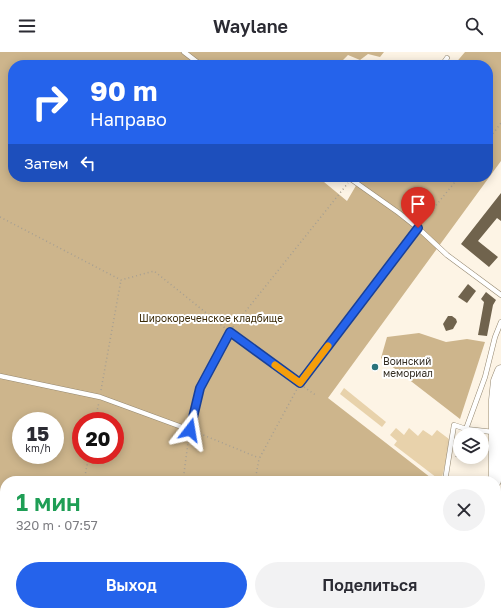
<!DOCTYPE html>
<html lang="ru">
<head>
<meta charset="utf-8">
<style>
	:root { --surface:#fff; --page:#f2f2f3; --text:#2b2b33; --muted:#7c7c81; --accent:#2563eb }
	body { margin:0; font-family:"Golos Text",sans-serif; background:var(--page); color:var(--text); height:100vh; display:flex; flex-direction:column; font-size:15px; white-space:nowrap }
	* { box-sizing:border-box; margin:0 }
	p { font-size:13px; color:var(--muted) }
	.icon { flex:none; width:22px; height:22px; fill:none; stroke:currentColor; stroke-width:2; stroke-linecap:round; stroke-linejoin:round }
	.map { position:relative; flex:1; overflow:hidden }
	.sheet { position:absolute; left:0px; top:424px; width:501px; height:140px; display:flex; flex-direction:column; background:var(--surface); border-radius:16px 16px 0 0; box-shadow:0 2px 10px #0003 }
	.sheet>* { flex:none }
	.guide { position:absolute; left:8px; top:8px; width:485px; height:122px; border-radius:16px; box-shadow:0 2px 10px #0003; background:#2563eb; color:#fff; overflow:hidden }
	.buttons { position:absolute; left:453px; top:376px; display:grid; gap:8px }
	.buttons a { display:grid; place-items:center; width:36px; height:36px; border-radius:50%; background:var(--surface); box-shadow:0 2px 10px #0003; font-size:20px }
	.speed { position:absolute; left:12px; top:360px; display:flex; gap:8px; font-size:20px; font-weight:700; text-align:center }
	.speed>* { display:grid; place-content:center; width:52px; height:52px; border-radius:50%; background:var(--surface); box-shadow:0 2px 10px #0003; line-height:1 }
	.speed small { font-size:10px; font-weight:400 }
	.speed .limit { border:6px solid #d22; background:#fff; color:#111 }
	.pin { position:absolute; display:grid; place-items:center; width:34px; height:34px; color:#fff; margin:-41px -17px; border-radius:50% 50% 50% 0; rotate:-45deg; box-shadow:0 0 4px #0007 }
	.pin .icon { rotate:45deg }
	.me { position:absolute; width:44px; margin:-22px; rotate:14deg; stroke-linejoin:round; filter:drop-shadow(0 0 3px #0008) }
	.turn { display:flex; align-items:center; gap:14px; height:84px; padding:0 16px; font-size:18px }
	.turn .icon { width:52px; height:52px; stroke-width:2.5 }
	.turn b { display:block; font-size:28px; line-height:34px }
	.then { display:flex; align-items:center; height:38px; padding:0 16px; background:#0003; gap:8px; font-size:15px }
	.round { display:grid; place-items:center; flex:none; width:42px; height:42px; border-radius:21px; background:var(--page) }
	.headline { display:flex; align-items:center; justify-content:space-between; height:68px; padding:0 16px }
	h1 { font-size:24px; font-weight:600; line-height:30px; color:#1e9e55 }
	.button { display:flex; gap:8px; margin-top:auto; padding:8px 16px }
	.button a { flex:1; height:46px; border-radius:24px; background:var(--accent); color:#fff; font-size:16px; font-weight:600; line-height:46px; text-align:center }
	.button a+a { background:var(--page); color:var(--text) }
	header { display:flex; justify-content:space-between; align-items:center; height:52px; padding:0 16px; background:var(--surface); font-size:18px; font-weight:600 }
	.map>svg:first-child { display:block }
	.green { fill:#e8d2ab }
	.forest { fill:#cdb58c; fill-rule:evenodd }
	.building { fill:#70634d }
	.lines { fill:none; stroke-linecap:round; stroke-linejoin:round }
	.lane-casing { stroke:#958871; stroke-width:5.5 }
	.secondary-casing { stroke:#958871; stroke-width:13 }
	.path { stroke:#a69f92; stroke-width:1.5; stroke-dasharray:1 3; stroke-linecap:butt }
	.lane { stroke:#fff; stroke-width:4.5 }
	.secondary { stroke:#fff; stroke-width:12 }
	.route-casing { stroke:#184099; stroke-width:10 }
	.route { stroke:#2563eb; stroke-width:7 }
	.slow { stroke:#f59e0b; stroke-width:7 }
	.poi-dot { fill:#2a737b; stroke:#fff; stroke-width:1.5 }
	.labels { text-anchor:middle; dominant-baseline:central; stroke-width:4; stroke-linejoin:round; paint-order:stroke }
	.park-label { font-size:10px; fill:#3b2a07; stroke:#fff }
	.poi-label { font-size:10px; fill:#352f25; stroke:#fff; text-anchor:start }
</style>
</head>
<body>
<header><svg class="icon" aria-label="menu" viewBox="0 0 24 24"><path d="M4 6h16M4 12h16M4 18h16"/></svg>Waylane<svg class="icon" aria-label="search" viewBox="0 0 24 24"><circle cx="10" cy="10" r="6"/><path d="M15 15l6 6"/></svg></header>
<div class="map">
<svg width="501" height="564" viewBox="0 0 501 564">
	<rect width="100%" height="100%" fill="#fdf4e5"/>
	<!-- green -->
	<g class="green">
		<polygon points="344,336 386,370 382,375 340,342"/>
		<polygon points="396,376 404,383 409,376 418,384 423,378 432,384 437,378 449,387 446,409 441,429 394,393 397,389 390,383"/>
	</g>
	<!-- forest -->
	<g class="forest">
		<path d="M0 0H384L380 5 368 2 360 8 348 3 338 13H13V125H318L347 149 361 125H488V13H454L465 0H501V109L328 346 435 429H5V559H361L358 564H0ZM21 369H55V403H21ZM81 369H115V403H81Z"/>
		<polygon points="419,281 446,290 467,287 485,290 460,367 381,306 387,285"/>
		<polygon points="377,559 466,559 467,564 374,564"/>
	</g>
	<!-- building -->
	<g class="building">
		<polygon points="501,141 501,169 497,166 478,189 498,205 489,215 461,192"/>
		<polygon points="468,232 476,239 467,251 458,245"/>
		<polygon points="486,240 496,248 493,253 487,284 478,283 484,250 481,247"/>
		<polygon points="448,264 452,264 456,267 457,270 453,277 446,279 443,272"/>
	</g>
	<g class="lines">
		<!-- lane casing -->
		<g class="lane-casing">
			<g id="lane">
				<polyline points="184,0 201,13"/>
				<polyline points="442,13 447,6"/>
				<polyline points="348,125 399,161 418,176 447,203 501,243"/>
				<polyline points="0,324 100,345 190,378 200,336 230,280 300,331 418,176"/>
				<polyline points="466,377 485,325 495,285 501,270"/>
				<polyline points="445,429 454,373 466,377 493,380"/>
			</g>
		</g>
		<!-- secondary casing -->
		<g class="secondary-casing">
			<g id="secondary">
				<polyline points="495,429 495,348 497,329 501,319"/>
				<polyline points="496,481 501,544"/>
			</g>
		</g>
		<!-- path -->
		<g class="path">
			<polyline points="488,88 501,71"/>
			<polyline points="0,165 121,228 154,219 225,276"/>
			<polyline points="421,172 459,125"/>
			<polyline points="233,275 348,131"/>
			<polyline points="304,335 317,344"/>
			<polyline points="101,338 121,228"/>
			<polyline points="95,369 99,350"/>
			<polyline points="196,380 259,406"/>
			<polyline points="456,405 460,388"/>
			<polyline points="84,429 89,403"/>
			<polyline points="183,429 189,383"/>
			<polyline points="255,429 259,407 297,337"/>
			<polyline points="0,506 5,507"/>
			<polyline points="267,559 291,564"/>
			<polyline points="472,559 472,564"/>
			<polyline points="56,564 57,559"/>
			<polyline points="177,564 178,559"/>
			<polyline points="247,564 248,559"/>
			<polyline points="370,564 373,559"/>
		</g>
		<!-- lane -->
		<use href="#lane" class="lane"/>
		<!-- secondary -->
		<use href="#secondary" class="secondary"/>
	</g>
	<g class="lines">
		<!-- route casing -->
		<g class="route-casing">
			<polyline id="route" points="190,378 200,336 230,280 300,331 418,176"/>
		</g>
		<!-- route -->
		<use href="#route" class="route"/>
		<!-- slow -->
		<polyline class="slow" points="275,313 300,331 328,294"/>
	</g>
	<!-- markers -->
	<circle class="poi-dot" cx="375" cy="315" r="4"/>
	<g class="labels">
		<!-- park labels -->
		<g class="park-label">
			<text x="211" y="266">Широкореченское кладбище</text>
		</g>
		<!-- poi labels -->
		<g class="poi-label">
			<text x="383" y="309">Воинский<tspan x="383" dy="12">мемориал</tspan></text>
		</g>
	</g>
</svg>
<div class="buttons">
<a><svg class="icon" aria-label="layers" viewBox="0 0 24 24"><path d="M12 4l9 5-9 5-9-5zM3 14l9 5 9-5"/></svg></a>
</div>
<div class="speed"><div>15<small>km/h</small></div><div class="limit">20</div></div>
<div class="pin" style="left:418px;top:176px;background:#d93025"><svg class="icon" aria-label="arrive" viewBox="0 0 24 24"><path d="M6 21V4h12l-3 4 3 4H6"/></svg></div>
<svg class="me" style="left:190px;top:378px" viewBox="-20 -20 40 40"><path d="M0-17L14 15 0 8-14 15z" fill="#2563eb" stroke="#fff" stroke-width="4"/></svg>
<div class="guide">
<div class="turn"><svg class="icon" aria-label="right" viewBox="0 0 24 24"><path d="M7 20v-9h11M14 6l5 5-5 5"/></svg><div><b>90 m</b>Направо</div></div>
<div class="then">Затем<svg class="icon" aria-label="left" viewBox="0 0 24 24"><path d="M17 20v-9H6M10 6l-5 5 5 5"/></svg></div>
</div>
<section class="sheet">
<div class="headline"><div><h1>1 мин</h1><p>320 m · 07:57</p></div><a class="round"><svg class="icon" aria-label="close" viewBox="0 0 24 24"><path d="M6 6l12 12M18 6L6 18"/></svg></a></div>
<div class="button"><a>Выход</a><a>Поделиться</a></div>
</section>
</div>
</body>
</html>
